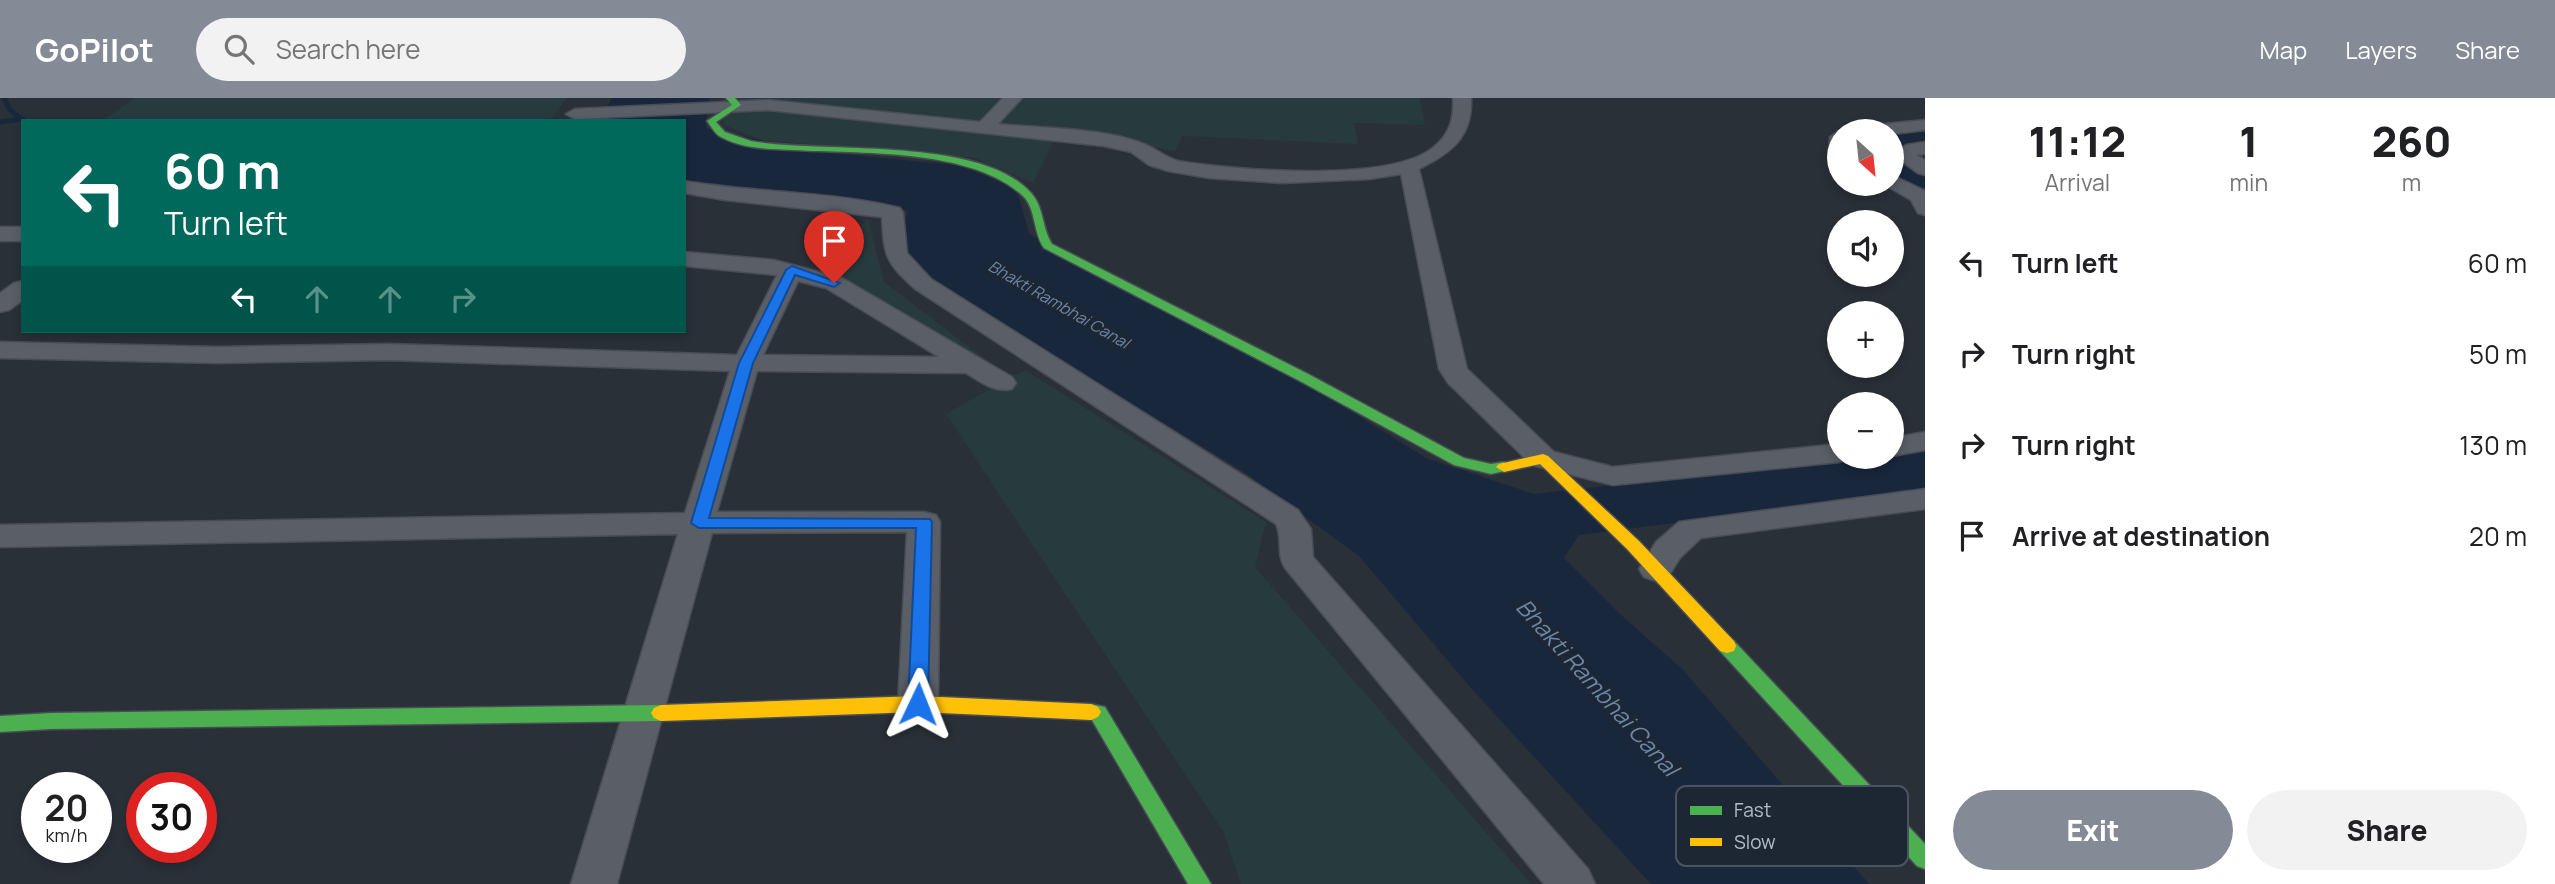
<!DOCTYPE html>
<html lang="en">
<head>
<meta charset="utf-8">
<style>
	:root { --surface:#fff; --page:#f2f2f2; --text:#202124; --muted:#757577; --accent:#848b96 }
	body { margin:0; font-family:Manrope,sans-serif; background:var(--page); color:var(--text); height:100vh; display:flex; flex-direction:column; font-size:26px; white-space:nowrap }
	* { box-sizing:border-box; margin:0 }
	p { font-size:23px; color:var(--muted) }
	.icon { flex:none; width:38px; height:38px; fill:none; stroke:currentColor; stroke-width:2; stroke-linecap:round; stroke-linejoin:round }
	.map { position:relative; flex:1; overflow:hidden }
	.panel { display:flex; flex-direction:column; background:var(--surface); width:630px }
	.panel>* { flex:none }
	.guide { position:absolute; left:21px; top:21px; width:665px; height:214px; border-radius:0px; box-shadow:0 4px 10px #0003; background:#00695c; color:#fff; overflow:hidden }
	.needle { width:46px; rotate:153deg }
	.fabs { position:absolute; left:1827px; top:21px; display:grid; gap:14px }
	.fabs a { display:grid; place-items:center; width:77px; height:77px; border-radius:50%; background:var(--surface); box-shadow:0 4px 10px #0003; font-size:35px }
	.speed { position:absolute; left:21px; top:674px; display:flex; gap:14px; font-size:35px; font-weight:700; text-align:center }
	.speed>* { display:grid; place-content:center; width:91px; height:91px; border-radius:50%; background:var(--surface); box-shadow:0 4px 10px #0003; line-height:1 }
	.speed small { font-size:18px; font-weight:400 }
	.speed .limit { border:10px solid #d22; background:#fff; color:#111 }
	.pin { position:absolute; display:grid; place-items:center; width:60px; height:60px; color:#fff; margin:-72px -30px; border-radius:50% 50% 50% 0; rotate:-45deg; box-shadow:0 0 7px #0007 }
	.pin .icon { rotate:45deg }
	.me { position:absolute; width:77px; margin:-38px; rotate:2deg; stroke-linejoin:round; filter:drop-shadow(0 0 5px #0008) }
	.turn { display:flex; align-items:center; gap:24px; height:147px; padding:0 28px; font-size:32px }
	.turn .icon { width:91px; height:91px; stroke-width:2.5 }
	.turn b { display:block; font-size:49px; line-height:60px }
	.lanes { display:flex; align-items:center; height:66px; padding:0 28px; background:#0003; justify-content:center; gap:35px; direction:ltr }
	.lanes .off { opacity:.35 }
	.eta { display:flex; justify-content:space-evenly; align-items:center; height:119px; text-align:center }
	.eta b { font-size:42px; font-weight:800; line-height:49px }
	.button { display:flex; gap:14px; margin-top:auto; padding:14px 28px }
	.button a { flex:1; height:80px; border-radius:42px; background:var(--accent); color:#fff; font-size:28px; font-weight:800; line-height:80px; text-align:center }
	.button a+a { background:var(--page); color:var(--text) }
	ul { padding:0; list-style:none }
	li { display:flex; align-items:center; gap:21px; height:91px; padding:0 28px }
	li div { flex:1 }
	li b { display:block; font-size:26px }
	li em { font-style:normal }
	header { display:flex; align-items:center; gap:42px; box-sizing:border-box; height:98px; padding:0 35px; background:var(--accent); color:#fff }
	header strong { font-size:33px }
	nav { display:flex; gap:38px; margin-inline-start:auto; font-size:24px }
	.search { width:490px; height:63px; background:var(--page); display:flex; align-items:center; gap:18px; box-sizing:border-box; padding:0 24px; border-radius:38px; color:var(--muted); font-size:26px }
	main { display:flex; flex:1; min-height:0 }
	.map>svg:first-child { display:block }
	.green { fill:#273a3e }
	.water { fill:#19273c }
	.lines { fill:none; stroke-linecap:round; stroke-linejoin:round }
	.stream { stroke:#19273c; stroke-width:5 }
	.street-casing { stroke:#484c55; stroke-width:3 }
	.fast-casing { stroke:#484c55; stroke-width:3 }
	.slow-casing { stroke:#484c55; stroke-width:3 }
	.street { fill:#5a5e66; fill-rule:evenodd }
	.fast { fill:#4caf50; fill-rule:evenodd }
	.slow { fill:#ffc107; fill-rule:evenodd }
	.route { fill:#1a73e8; stroke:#114b97; stroke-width:2 }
	.labels { text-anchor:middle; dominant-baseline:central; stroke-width:7; stroke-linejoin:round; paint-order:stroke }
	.far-water-label { font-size:16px; font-style:italic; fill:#6d86a8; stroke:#1d2633 }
	.near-water-label { font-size:23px; font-style:italic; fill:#6d86a8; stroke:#1d2633 }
	.key { fill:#1d2633; stroke:#4a5360; stroke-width:2 }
	.key-label { font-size:19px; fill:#b4bcc9 }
</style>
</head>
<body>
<header>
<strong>GoPilot</strong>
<div class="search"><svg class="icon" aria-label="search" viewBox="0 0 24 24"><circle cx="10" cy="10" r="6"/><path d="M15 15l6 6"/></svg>Search here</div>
<nav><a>Map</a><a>Layers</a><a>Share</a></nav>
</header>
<main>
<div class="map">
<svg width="1925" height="786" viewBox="0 0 1925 786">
	<rect width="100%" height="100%" fill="#2a3038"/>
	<!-- green -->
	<g class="green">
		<polygon points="135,0 566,0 550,23 102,23"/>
		<polygon points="723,0 1420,0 1425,27 1354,25 1358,46 1183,38 1175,53 1058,33 1033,85 976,60 762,42 724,27"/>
		<polygon points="868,121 884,184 1010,280 1025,272 1266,424 1255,469 1531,786 1241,786 1224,735 946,316 1009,280 824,169"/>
	</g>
	<!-- water -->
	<g class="water">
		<path d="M611 0H709L706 30 811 53 965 68 1017 92 1029 136 1323 296 1426 360 1534 396 1859 359H1892V355L1925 351V393L1579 437 1564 460 1621 517 1682 571 1869 786H1651L1471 590 1359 458 1241 372 936 187C920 171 895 151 904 124 905 121 907 118 908 114L904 111 684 87V23H603Z"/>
		<polygon points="1925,31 1925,46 1896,50 1893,54 1894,58 1925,74 1925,96 1892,77 1892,34"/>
	</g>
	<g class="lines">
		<!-- stream -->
		<g class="stream">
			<polyline points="4,0 10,12 25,23"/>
			<polyline points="0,24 22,21"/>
		</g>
		<!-- street casing -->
		<g class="street-casing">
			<g id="street">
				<path d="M1003 0H1022L998 26C1039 30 1108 30 1144 46 1156 51 1165 59 1178 63 1233 72 1393 86 1435 48 1451 34 1454 19 1453 0H1471C1473 39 1451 55 1419 71L1467 271 1554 354 1613 369 1839 346V359H1851L1839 364 1613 387 1532 367 1448 285 1439 271 1401 76 1370 81 1282 85 1209 80 1168 73 1149 67 1131 54 1104 48 768 12 575 21 566 16 575 11 768 2 980 24Z"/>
				<polygon points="1925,22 1925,32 1892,36 1892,33 1855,33 1864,28"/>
				<polygon points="1839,33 1839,60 1829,54 1830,39"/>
				<polygon points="1925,44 1925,56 1916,57 1925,62 1925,77 1918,75 1893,57 1906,47"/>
				<polygon points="1892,77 1925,93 1925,117 1918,115 1911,102 1885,87 1892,86"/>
				<path d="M684 83C755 95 829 93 900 110L903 115 907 155 931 181 1298 412 1311 431 1313 459 1588 771 1595 786H1544L1285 470C1276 456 1283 441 1276 426L915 191C885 164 884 158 882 119L725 102 684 95Z"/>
				<rect x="0" y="129" width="23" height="14"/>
				<path d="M684 154 774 162 842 180 1012 279 1016 285 1012 291C994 295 981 284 966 275L757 273 717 414H924L936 417 940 424 938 606 932 617 918 621 904 617 898 606 907 434 712 435 617 786H571L678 436 0 449V427L685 415 730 273 388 262 218 265 0 260V244L218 249 388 246 737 257 777 177 684 168ZM798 183 826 190 939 259 763 257Z"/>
				<polygon points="23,183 23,202 9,212 0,214 0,195 14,185"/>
				<polygon points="1925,334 1925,352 1892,358 1892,340"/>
				<polygon points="1925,391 1925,411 1701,440 1680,460 1668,479 1656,483 1644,479 1639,471 1656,444 1679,424"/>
			</g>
		</g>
		<!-- fast casing -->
		<g class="fast-casing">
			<g id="fast">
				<path d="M726 0H735L741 7 716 24 725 34 751 43C822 56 982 37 1032 96 1044 110 1042 130 1052 146L1310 277 1464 360 1491 366 1504 364 1512 369 1509 372 1491 376 1454 367 1300 283 1044 150C1033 135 1036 109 1022 97 969 50 861 56 794 52 769 51 743 51 721 39 715 36 711 28 707 23L732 7Z"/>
				<polygon points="1727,541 1734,543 1925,746 1925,771 1917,768 1720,553 1718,548 1720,543"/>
				<polygon points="1091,606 1105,609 1211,786 1188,786 1092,622 1084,619 1081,614 1084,609"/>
				<polygon points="661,607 668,610 671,615 668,620 661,623 51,631 0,634 0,618 51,615"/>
			</g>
		</g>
		<!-- slow casing -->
		<g class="slow-casing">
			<g id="slow">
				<polygon points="1543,356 1548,358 1639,443 1734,543 1736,548 1734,553 1727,555 1720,553 1627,451 1540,366 1504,374 1496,369 1499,366"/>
				<polygon points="918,598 1091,606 1098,609 1101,614 1098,619 1091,622 918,614 661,623 654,620 651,615 654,610 661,607"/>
			</g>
		</g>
		<!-- street -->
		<use href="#street" class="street"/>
		<!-- fast -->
		<use href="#fast" class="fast"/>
		<!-- slow -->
		<use href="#slow" class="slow"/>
	</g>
	<!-- route -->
	<polygon class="route" points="792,168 840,185 834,189 795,177 753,265 709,420 930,421 932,424 928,606 925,612 918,614 911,612 908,606 916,430 699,430 691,425 739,265 786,172"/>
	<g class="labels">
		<!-- far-water labels -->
		<g class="far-water-label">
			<text transform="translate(1059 206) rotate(30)">Bhakti Rambhai Canal</text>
		</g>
		<!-- near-water labels -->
		<g class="near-water-label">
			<text transform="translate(1598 589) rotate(48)">Bhakti Rambhai Canal</text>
		</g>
	</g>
	<!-- legend -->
	<rect x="1676" y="688" width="232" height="80" rx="10" class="key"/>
	<rect x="1690" y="708" width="32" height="9" fill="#4caf50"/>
	<rect x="1690" y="740" width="32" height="8" fill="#ffc107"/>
	<g class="key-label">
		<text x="1734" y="719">Fast</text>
		<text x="1734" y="751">Slow</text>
	</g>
</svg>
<div class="fabs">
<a><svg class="needle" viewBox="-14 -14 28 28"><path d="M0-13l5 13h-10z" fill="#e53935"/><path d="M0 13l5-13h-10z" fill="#757577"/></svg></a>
<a><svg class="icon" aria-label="sound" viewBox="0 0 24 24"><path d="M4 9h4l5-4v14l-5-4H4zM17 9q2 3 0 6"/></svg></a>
<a>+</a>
<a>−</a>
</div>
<div class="speed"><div>20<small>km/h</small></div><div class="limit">30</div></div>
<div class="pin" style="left:834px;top:185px;background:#d93025"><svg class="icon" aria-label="arrive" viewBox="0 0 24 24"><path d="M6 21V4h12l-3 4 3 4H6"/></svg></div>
<svg class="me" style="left:918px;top:606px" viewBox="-20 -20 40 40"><path d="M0-17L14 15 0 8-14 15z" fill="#1a73e8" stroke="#fff" stroke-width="4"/></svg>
<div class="guide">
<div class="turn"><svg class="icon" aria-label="left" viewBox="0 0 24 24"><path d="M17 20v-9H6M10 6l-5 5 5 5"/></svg><div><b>60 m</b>Turn left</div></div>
<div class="lanes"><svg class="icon" aria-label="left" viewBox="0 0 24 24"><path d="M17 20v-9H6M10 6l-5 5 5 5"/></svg><svg class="icon off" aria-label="ahead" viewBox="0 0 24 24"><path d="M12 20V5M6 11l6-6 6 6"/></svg><svg class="icon off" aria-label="ahead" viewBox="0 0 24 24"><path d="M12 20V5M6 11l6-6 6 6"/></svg><svg class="icon off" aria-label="right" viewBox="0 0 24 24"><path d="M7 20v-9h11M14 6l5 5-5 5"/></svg></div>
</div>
</div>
<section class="panel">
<div class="eta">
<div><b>11:12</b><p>Arrival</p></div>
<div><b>1</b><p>min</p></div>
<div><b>260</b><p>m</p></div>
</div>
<ul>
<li><svg class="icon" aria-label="left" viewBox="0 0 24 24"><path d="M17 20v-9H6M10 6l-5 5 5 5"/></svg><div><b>Turn left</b></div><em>60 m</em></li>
<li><svg class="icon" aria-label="right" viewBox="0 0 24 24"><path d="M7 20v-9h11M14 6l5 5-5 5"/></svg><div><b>Turn right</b></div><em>50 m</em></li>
<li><svg class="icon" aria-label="right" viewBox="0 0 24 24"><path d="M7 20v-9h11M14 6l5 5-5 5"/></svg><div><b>Turn right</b></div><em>130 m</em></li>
<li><svg class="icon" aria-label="arrive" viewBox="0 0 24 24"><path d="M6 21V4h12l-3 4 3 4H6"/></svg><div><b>Arrive at destination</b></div><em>20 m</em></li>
</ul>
<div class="button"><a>Exit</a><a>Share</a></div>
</section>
</main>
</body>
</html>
